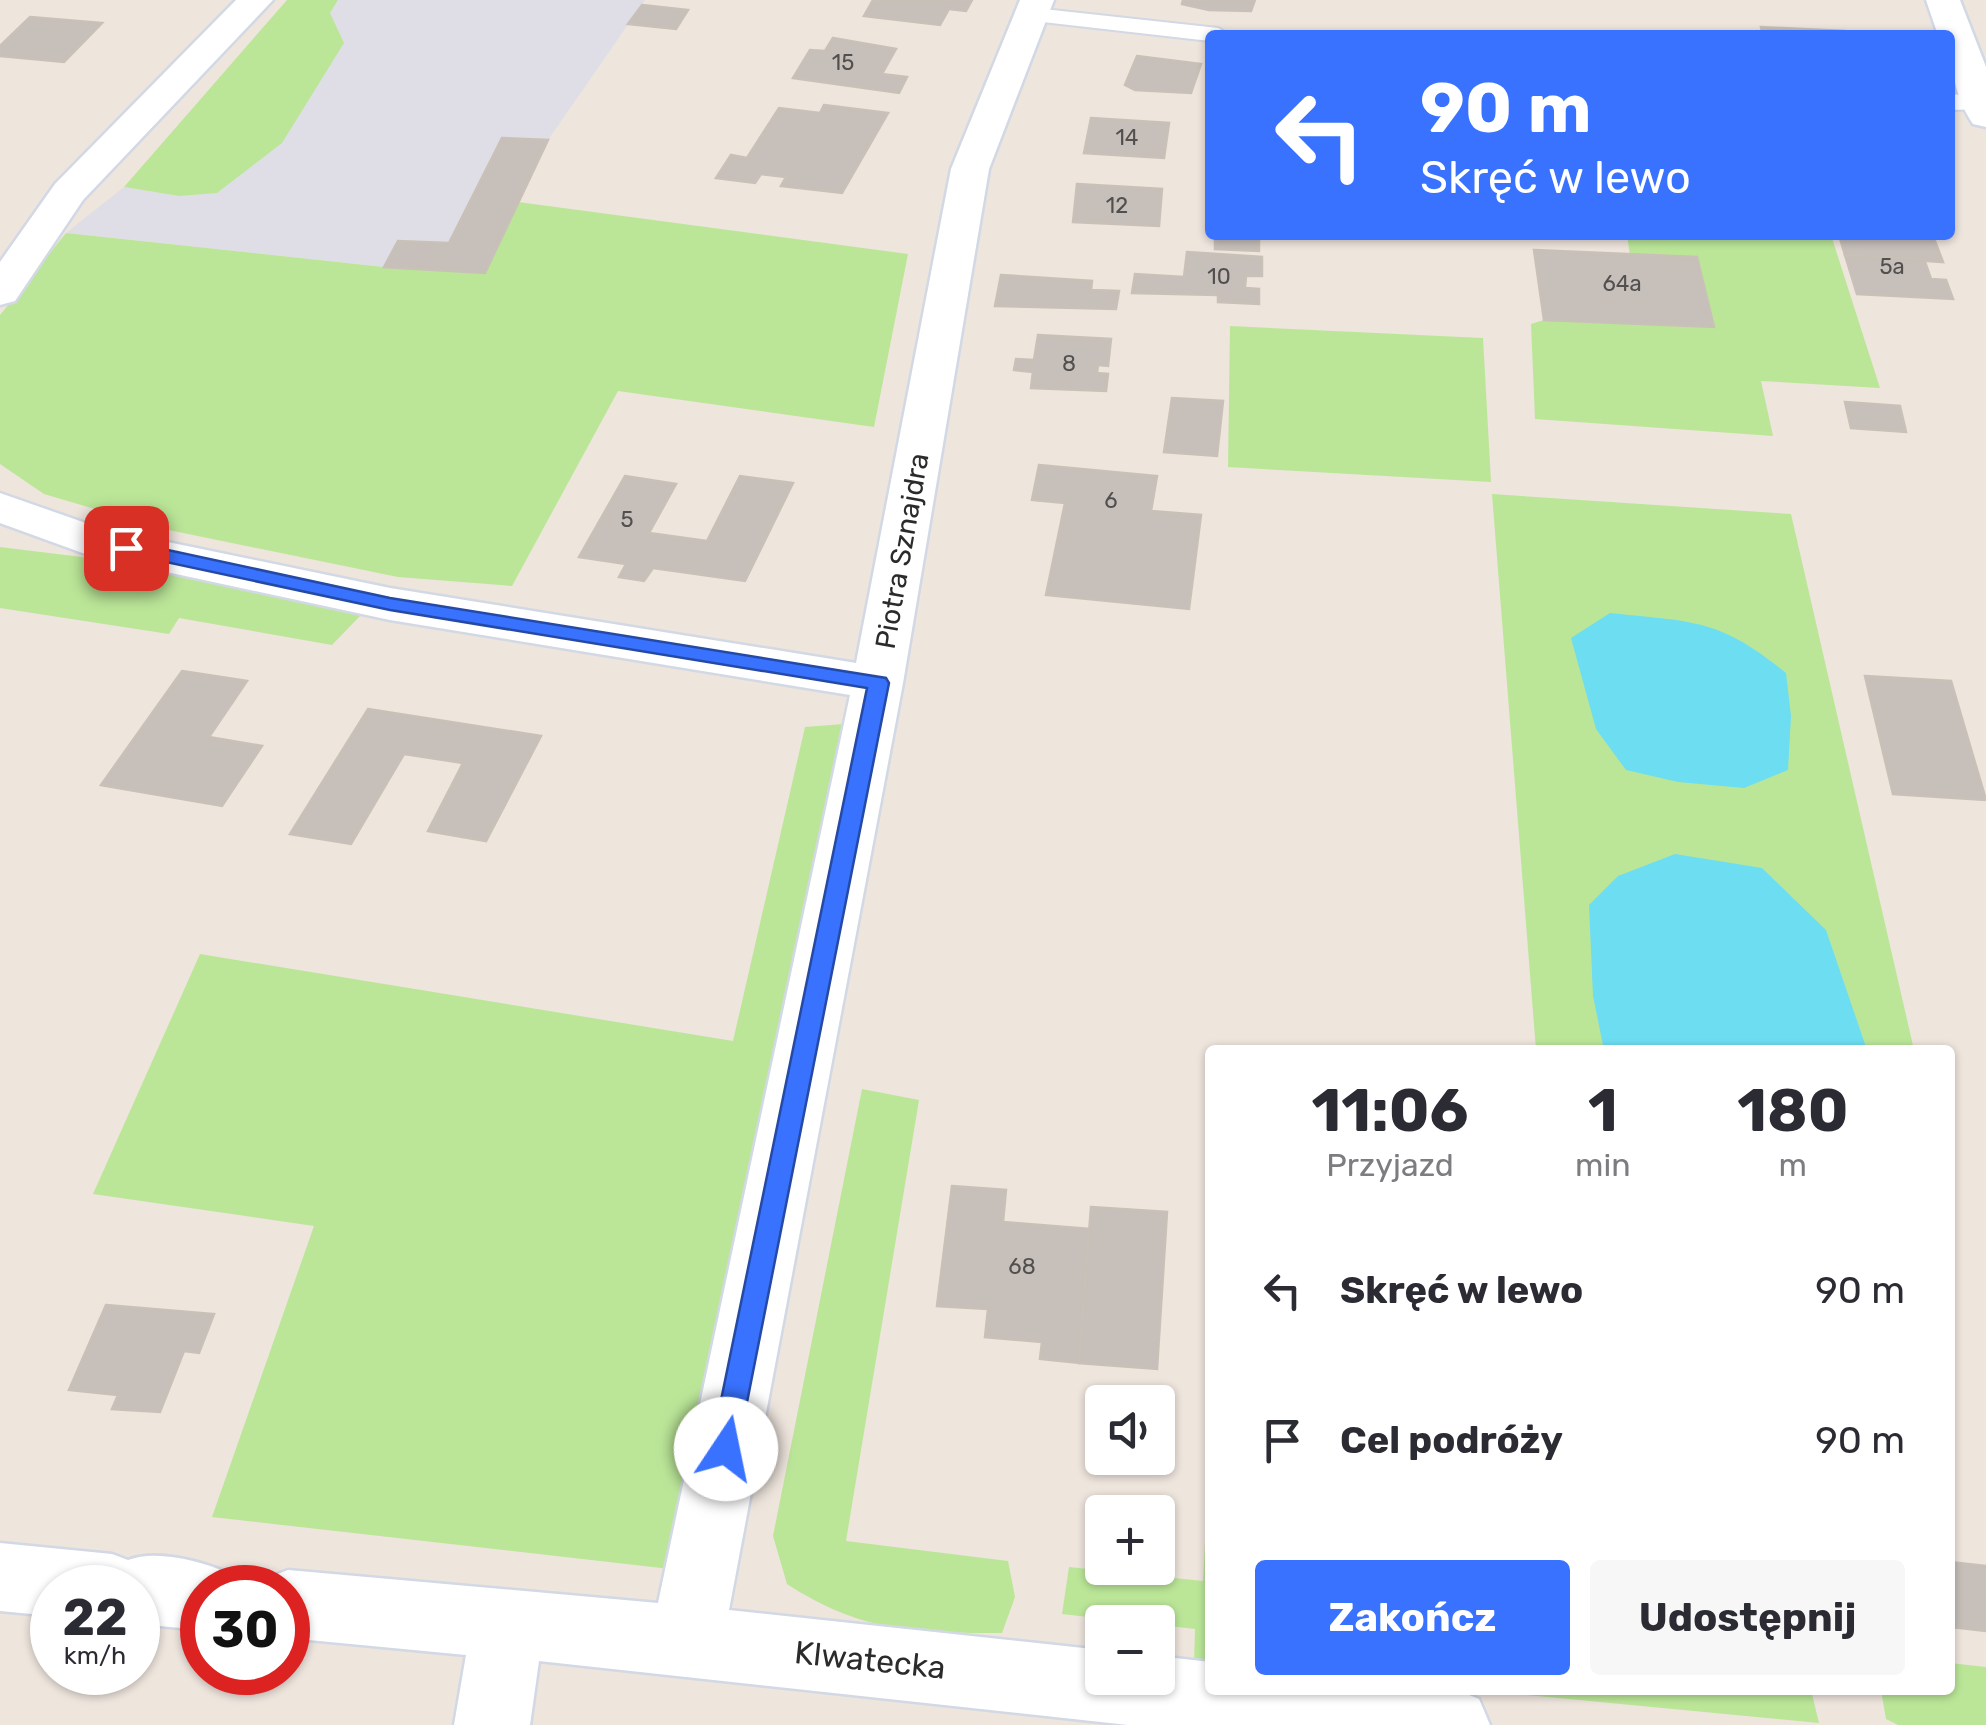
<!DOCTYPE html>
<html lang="pl">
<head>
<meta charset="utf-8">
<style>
	:root { --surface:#fff; --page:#f7f7f7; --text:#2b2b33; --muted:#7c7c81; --accent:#3972ff }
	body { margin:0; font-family:Rubik,sans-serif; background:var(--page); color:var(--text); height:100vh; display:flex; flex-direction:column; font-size:38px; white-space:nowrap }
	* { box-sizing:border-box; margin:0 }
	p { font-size:32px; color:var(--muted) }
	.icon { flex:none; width:55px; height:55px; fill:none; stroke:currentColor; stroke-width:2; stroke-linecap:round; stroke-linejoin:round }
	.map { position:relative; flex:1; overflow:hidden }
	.panel { position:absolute; left:1205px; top:1045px; width:750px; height:650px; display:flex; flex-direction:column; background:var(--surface); border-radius:10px; box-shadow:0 2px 8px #0004 }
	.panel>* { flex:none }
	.top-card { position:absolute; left:1205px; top:30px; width:750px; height:210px; border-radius:10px; box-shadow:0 2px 8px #0004; background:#3972ff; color:#fff; overflow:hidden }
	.fabs { position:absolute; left:1085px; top:1385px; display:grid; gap:20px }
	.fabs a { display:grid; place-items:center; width:90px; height:90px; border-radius:10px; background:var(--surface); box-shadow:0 2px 8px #0004; font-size:50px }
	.speed { position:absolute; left:30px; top:1565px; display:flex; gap:20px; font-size:50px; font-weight:700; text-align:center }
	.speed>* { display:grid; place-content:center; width:130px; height:130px; border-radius:50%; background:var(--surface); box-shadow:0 2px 8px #0004; line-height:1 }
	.speed small { font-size:25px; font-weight:400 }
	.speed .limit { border:15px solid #d22; background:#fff; color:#111 }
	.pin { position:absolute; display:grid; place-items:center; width:85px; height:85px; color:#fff; margin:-42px; border-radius:20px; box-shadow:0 5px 15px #0006 }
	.me { position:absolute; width:110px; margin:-55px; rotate:11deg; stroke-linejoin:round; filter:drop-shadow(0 0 8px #0008) }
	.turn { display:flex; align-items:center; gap:35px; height:210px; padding:0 50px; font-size:45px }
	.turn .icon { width:130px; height:130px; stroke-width:2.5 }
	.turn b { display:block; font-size:70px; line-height:85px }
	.eta { display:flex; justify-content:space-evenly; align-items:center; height:170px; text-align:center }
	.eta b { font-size:60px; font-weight:700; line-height:70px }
	.primary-button { display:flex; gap:20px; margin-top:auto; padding:20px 50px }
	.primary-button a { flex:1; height:115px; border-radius:10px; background:var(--accent); color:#fff; font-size:40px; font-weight:700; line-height:115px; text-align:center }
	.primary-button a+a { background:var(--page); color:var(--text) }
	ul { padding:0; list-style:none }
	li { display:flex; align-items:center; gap:30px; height:150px; padding:0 50px }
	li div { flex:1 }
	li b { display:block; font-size:38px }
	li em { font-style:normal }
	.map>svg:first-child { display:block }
	.industrial { fill:#dfdee6 }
	.green { fill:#bbe698 }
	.water { fill:#6dddf2 }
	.building { fill:#c6bfba; stroke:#c9c1b7; stroke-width:2.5 }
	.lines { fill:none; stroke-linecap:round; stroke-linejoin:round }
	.lane-casing { stroke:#d2d8e4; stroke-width:4 }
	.street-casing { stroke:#d2d8e4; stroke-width:5 }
	.lane { fill:#fff; fill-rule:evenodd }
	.street { fill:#fff; fill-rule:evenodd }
	.route { fill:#3972ff; stroke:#254aa6; stroke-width:2.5 }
	.labels { text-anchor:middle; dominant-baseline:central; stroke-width:8; stroke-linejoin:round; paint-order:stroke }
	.number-label { font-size:22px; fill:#52504f }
	.street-label { font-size:28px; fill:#2b2b2b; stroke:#fff }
	.near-street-label { font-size:32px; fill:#2b2b2b; stroke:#fff }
</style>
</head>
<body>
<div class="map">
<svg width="1986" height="1725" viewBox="0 0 1986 1725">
	<rect width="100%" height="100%" fill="#eee5dd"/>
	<!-- industrial -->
	<polygon class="industrial" points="338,0 645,0 548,140 485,273 384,267 66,233 124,187 179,196"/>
	<!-- green -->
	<g class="green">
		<polygon points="287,0 338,0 330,13 344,43 282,143 217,193 179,196 124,187"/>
		<polygon points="518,202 908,254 874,427 618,391 512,586 398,577 159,528 44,494 0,464 0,315 66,233 384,267 484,273"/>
		<polygon points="1627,235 1831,235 1880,388 1761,381 1773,436 1535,419 1531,324 1544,320 1714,327 1697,258 1630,256"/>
		<polygon points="1230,326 1483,338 1491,482 1228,467"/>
		<polygon points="1492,494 1791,514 1914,1050 1536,1050"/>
		<polygon points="0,547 106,560 361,615 332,645 179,618 169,634 0,608"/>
		<polygon points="844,724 777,1067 670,1569 212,1517 314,1226 93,1194 200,954 733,1041 805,727"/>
		<path d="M862 1089 919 1100 846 1541 1008 1561 1015 1597 1002 1633C916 1633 863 1633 787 1584L773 1536Z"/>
		<polygon points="1210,1446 1210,1665 1194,1663 1195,1629 1062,1614 1069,1567 1203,1581"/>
		<polygon points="1950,1663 1986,1667 1986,1725 1898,1725 1886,1719 1881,1690 1950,1690"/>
		<polygon points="1474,1690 1811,1690 1819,1723"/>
	</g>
	<!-- water -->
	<g class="water">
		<path d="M1610 613C1693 622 1719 618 1786 673L1791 716 1788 770 1744 788 1678 782 1626 770 1596 729 1571 638Z"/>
		<polygon points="1675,854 1762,868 1826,930 1867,1050 1604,1050 1593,996 1589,905 1618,876"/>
	</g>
	<!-- building -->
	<g class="building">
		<polygon points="873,0 972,0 966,11 949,9 940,25 864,16"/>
		<polygon points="1183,0 1255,0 1251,11 1209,10 1182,4"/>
		<polygon points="642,5 688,10 676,29 628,24"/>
		<polygon points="30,17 102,23 64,62 0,56 0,46"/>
		<polygon points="1761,27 1845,31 1846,35 1763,35"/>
		<polygon points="833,38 896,49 882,74 907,77 899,93 793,78 810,50 825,51"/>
		<polygon points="1137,56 1201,64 1191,93 1135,90 1125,85"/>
		<polygon points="824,105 888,113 842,193 781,186 786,177 761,174 755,183 716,178 731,155 747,158 779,108 820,113"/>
		<polygon points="1091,118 1169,123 1164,158 1084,153"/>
		<polygon points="502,138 548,140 485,273 384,267 398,241 449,243"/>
		<polygon points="1077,184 1162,189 1159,226 1073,222"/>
		<polygon points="1215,235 1259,235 1259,251 1215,249"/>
		<polygon points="1839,235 1933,236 1943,262 1845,255"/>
		<polygon points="1534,250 1697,257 1714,327 1544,320"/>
		<polygon points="1187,252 1262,257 1262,276 1246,276 1245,288 1259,289 1259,304 1218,302 1218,295 1132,293 1135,274 1184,277"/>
		<polygon points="1845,255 1924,259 1931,279 1946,280 1953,299 1857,294"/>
		<polygon points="1001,275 1092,281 1091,290 1119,291 1116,309 995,306"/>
		<polygon points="1038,335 1111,339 1108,366 1098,365 1097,373 1108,374 1106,391 1031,388 1033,372 1014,370 1016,359 1034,360"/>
		<polygon points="1172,398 1223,401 1217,456 1164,452"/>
		<polygon points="1845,402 1900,406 1906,432 1851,428"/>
		<polygon points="1039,465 1157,476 1151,511 1201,515 1189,609 1046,595 1065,503 1032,500"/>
		<polygon points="625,476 676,484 649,533 707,541 740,476 793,483 745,581 653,568 644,581 619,577 626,564 579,557"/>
		<polygon points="182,671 247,681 209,737 262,746 222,806 101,785"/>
		<polygon points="1865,676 1951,681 1986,800 1893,794"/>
		<polygon points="368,709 541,736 486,841 428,831 463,763 404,754 351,844 290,834"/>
		<polygon points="952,1186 1006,1190 1003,1222 1089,1229 1079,1363 1040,1359 1042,1342 985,1337 988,1309 937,1306"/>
		<polygon points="1091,1207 1167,1212 1157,1369 1079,1363"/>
		<polygon points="106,1305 214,1314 199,1353 184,1351 160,1412 112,1409 118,1395 69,1390"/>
		<polygon points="1950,1562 1986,1566 1986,1631 1950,1627"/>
	</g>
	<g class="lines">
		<!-- lane casing -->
		<g class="lane-casing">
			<g id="lane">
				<polygon points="1034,8 1218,28 1230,35 1210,35 1210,41 1025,20 1022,15"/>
				<polygon points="1950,94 1986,97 1986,109 1950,110"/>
			</g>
		</g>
		<!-- street casing -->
		<g class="street-casing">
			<g id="street">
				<polygon points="236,0 273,0 83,200 15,301 0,305 0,262 55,184"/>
				<polygon points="1020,0 1054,0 989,169 903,683 729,1610 1102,1650 1102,1678 1158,1678 1158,1656 1210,1662 1210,1690 1457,1690 1479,1699 1490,1725 1128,1725 539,1661 530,1725 454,1725 466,1655 288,1638 288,1588 259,1588 262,1580 288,1570 658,1603 850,695 390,620 88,555 0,523 0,493 100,528 390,588 856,663 951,169"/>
				<path d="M1926 0H1960L1986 67V127L1973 124C1955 98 1950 66 1950 35H1938Z"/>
				<path d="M0 1543 112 1554 128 1560C156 1549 200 1561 227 1572L234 1588H202V1630L138 1624V1588H52V1616L0 1611Z"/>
			</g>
		</g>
		<!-- lane -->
		<use href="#lane" class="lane"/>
		<!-- street -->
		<use href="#street" class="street"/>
	</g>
	<!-- route -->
	<polygon class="route" points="126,541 390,598 886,678 889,683 736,1458 726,1461 715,1458 711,1449 867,688 390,610 119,552 116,548"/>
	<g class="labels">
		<!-- number labels -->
		<g class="number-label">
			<text x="843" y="62">15</text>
			<text x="1127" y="137">14</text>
			<text x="1117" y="205">12</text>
			<text x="1892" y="266">5a</text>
			<text x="1219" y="276">10</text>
			<text x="1622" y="283">64a</text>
			<text x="1069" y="363">8</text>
			<text x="1111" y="500">6</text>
			<text x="627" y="519">5</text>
			<text x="1022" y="1266">68</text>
		</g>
		<!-- street labels -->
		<g class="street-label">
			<text transform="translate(902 551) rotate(-80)">Piotra Sznajdra</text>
		</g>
		<!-- near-street labels -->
		<g class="near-street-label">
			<text transform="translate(870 1660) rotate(6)">Klwatecka</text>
		</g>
	</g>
</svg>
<div class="fabs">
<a><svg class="icon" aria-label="sound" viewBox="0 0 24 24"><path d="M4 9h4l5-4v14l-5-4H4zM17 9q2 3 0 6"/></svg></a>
<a>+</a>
<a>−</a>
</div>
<div class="speed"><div>22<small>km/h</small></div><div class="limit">30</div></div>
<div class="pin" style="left:126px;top:548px;background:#d93025"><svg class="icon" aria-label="arrive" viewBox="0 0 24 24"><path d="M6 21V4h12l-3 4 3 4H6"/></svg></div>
<svg class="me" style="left:726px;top:1449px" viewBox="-20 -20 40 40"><circle r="19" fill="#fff"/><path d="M0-13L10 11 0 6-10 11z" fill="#3972ff"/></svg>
<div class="top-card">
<div class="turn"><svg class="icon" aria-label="left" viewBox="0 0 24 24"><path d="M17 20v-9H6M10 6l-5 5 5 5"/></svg><div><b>90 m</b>Skręć w lewo</div></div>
</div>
<section class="panel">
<div class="eta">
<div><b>11:06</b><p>Przyjazd</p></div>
<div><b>1</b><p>min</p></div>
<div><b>180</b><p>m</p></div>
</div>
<ul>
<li><svg class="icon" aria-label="left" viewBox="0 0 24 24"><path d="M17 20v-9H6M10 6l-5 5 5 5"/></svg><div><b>Skręć w lewo</b></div><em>90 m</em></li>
<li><svg class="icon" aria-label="arrive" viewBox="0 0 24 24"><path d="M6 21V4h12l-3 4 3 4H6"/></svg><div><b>Cel podróży</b></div><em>90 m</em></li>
</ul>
<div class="primary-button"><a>Zakończ</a><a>Udostępnij</a></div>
</section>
</div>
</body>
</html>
